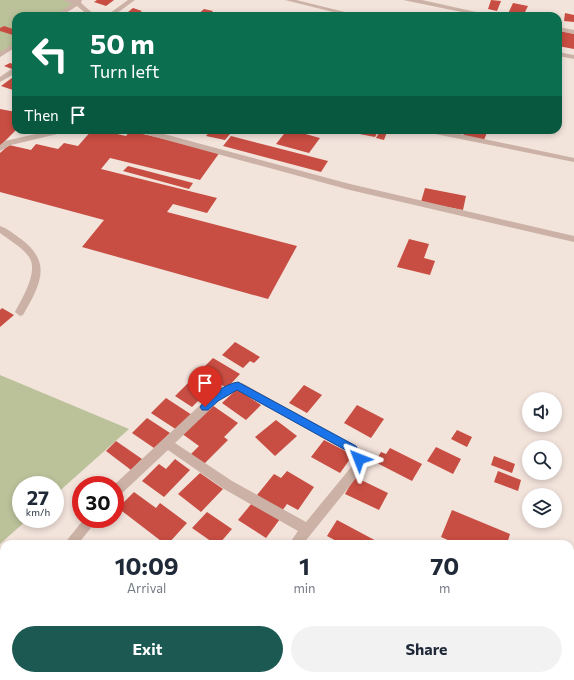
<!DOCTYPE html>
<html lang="en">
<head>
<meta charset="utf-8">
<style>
	:root { --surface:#fff; --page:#f2f2f3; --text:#1f2937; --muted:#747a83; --accent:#1c5953 }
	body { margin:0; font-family:Commissioner,sans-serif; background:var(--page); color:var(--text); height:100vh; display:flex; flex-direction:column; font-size:15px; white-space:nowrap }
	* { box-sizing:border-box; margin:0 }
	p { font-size:13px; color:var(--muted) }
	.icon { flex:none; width:22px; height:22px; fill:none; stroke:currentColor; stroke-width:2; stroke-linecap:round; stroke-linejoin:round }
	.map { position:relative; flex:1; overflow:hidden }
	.sheet { position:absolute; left:0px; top:540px; width:574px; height:140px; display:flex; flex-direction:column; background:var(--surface); border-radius:12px 12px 0 0; box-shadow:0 2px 6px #0003 }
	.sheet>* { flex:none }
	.top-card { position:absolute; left:12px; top:12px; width:550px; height:122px; border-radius:12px; box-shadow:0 2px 6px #0003; background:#0b6e4f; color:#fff; overflow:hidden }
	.controls { position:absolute; left:522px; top:392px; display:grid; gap:8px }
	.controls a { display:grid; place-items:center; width:40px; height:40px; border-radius:50%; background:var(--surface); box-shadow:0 2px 6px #0003; font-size:20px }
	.speed { position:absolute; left:12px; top:476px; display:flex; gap:8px; font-size:20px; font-weight:700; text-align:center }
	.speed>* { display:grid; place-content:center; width:52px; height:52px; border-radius:50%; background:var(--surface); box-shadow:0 2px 6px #0003; line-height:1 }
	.speed small { font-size:10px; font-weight:400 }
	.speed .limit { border:6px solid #d22; background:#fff; color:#111 }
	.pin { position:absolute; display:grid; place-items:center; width:34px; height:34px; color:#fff; margin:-41px -17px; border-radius:50% 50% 50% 0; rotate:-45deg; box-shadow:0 0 4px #0007 }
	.pin .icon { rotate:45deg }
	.me { position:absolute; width:44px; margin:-22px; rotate:315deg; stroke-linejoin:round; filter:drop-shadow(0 0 3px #0008) }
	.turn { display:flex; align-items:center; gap:14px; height:84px; padding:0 12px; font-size:18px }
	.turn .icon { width:52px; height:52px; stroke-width:2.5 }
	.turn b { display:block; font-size:28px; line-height:34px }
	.then { display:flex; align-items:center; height:38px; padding:0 12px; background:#0003; gap:8px; font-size:15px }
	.eta { display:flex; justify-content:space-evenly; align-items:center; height:68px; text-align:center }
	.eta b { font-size:24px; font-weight:700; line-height:28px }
	.action { display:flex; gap:8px; margin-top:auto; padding:8px 12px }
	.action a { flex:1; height:46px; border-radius:24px; background:var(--accent); color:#fff; font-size:16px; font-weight:700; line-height:46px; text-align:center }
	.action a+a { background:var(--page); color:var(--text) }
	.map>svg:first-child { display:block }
	.green { fill:#bbc29a }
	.building { fill:#c84d42 }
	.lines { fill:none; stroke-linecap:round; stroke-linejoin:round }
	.minor { fill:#cbb1a6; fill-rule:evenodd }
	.highway { fill:#58423e; fill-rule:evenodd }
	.route { fill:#1a73e8; stroke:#114b97 }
</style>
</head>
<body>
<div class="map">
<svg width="574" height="680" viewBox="0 0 574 680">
	<rect width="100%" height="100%" fill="#f2e3db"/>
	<!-- green -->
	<g class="green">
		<polygon points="0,0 71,0 79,2 59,16 16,16 16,46 0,57"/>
		<polygon points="0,375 129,429 55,495 55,485 21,485 21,519 28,519 0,544"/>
	</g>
	<!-- building -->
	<g class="building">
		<polygon points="97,0 114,0 106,6 94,2"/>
		<polygon points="491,0 501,1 497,11 488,9"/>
		<polygon points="513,3 528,6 523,16 507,16"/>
		<polygon points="133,8 142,11 135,16 123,16"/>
		<polygon points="204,9 213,11 208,16 196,16"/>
		<polygon points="565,13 574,15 574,22 564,21"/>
		<polygon points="4,26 16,30 16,36 0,31 0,28"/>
		<polygon points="558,30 574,34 574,49 558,46"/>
		<polygon points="10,63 16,65 16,67 12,69 4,66"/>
		<polygon points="16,75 16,91 1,86"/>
		<polygon points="0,109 16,112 16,130 0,146"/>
		<polygon points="92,130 115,130 113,133 126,136 130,131 220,152 200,180 110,158 101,169 217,198 207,213 173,204 167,212 297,246 268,299 82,247 104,220 0,192 0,153 9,145 31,150 36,144 58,149 64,143 78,146"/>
		<polygon points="211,130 230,134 225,140 206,136"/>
		<polygon points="287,130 291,130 320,138 309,153 276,144"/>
		<polygon points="350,130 379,130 375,137 349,132"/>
		<polygon points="443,130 462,130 460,135 442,132"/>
		<polygon points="465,130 488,130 484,140 463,136"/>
		<polygon points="380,131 387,132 384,140 376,138"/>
		<polygon points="231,136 328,161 321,172 223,146"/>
		<polygon points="128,166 193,183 189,189 123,171"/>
		<polygon points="425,188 466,196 463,210 421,202"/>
		<polygon points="409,239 429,244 424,258 435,261 430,275 397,267"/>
		<polygon points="2,308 14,315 0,327 0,310"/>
		<polygon points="235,342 260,357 254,363 250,361 243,368 222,355"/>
		<polygon points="213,358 240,374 227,388 199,372"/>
		<polygon points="189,382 211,396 203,404 198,401 192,407 175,396"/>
		<polygon points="304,385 322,395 307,413 289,403"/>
		<polygon points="237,389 261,405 246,420 222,403"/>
		<polygon points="166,398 192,415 177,430 151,413"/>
		<polygon points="212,405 238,423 224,437 228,440 204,464 191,454 199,446 181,433"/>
		<polygon points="357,405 384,419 371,438 344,423"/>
		<polygon points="147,418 170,433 154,448 132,433"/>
		<polygon points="276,420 297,436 275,456 255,437"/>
		<polygon points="457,430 472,437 467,447 451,439"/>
		<polygon points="324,440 353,455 340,473 311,457"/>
		<polygon points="116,441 142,459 131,470 106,451"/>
		<polygon points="436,447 461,459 453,474 427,461"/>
		<polygon points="390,448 422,464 412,481 375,462 381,452 386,454"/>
		<polygon points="494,456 515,464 512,473 491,465"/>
		<polygon points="175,459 190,470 164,497 142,481 159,464 166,469"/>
		<polygon points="287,471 314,487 298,510 287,504 282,511 257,495 274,474 281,478"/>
		<polygon points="498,471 521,480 518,491 494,482"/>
		<polygon points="200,473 223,489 201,512 178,494"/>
		<polygon points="355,477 388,493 379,510 345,494"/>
		<polygon points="134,492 156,508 160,503 187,523 168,544 165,544 118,508"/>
		<polygon points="252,503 280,519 266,538 238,520"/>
		<polygon points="452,510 510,534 507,544 457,544 441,537"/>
		<polygon points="207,512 232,529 219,544 215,544 192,528"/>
		<polygon points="337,520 382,544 342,544 327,536"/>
		<polygon points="2,548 4,550 4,589 1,592 0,551"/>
		<polygon points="4,672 4,676 47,676 43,680 0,680 0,676"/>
		<polygon points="59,676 108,676 105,680 55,680"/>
		<polygon points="232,676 284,676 282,680 238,680"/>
		<polygon points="332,676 374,676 372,680 339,680"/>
		<polygon points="382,676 430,676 428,680 389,680"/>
	</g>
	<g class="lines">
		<!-- minor -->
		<g class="minor">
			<polygon points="63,0 82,0 81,3 96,16 89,16 77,6 61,16 54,16 72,4"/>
			<polygon points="128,0 135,0 113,16 106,16"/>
			<polygon points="285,0 296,0 361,16 349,16"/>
			<polygon points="403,0 422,0 494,16 481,16"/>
			<polygon points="558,27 574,30 574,34 558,31"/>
			<polygon points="16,42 16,47 0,57 0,52"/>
			<polygon points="558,52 574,55 574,59 558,56"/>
			<polygon points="13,68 16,68 16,73 0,82 0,77"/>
			<polygon points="53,130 67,130 66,132 11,145 0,151 0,145 5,141"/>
			<polygon points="136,130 149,130 350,184 574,236 574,242 350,190 137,132"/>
			<polygon points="433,130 441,130 574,158 574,162 445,136 435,134"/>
			<path d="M0 226C7 228 15 235 21 239 53 263 40 285 23 315L20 316 15 312C22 299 39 271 29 257 22 247 9 240 0 233Z"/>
			<path d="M234 382 242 383 356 446 365 459 361 472 303 544H289L298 531 224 489 168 450 119 496 115 497 114 485 211 395ZM237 390 348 452 353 460 352 466 306 522 232 481 175 443 219 401Z"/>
			<polygon points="84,519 98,519 78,544 64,544"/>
			<polygon points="4,604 4,619 0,620 0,605"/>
			<polygon points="120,676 137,676 139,680 122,680"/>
			<polygon points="187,676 202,676 200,680 185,680"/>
		</g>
		<!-- highway -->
		<g class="highway">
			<polygon points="574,561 574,597 570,598 570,562"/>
			<rect x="547" y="676" width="16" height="4"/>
		</g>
	</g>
	<!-- route -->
	<path class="route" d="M238 382 356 446 364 459 362 462H355L349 452 237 390 218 401 208 410H202L200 407C206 396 226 384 238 382Z"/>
</svg>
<div class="controls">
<a><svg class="icon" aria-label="sound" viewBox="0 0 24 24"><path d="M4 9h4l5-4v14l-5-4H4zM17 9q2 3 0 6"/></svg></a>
<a><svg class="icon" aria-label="search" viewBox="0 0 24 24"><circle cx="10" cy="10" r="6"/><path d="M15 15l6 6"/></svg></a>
<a><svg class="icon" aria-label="layers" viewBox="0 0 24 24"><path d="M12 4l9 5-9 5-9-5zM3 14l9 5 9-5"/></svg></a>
</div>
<div class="speed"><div>27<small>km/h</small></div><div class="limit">30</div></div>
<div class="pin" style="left:205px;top:407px;background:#d93025"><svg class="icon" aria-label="arrive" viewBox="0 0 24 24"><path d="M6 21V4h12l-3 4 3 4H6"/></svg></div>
<svg class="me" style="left:359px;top:459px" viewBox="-20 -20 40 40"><path d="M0-17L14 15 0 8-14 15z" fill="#1a73e8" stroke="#fff" stroke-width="4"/></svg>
<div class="top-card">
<div class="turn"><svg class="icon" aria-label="left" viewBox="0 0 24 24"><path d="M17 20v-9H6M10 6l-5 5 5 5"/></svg><div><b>50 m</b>Turn left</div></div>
<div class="then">Then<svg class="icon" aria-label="arrive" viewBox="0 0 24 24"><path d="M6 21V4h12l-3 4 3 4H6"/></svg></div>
</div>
<section class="sheet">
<div class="eta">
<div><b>10:09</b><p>Arrival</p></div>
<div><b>1</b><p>min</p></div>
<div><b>70</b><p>m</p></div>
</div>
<div class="action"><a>Exit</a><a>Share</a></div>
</section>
</div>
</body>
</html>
